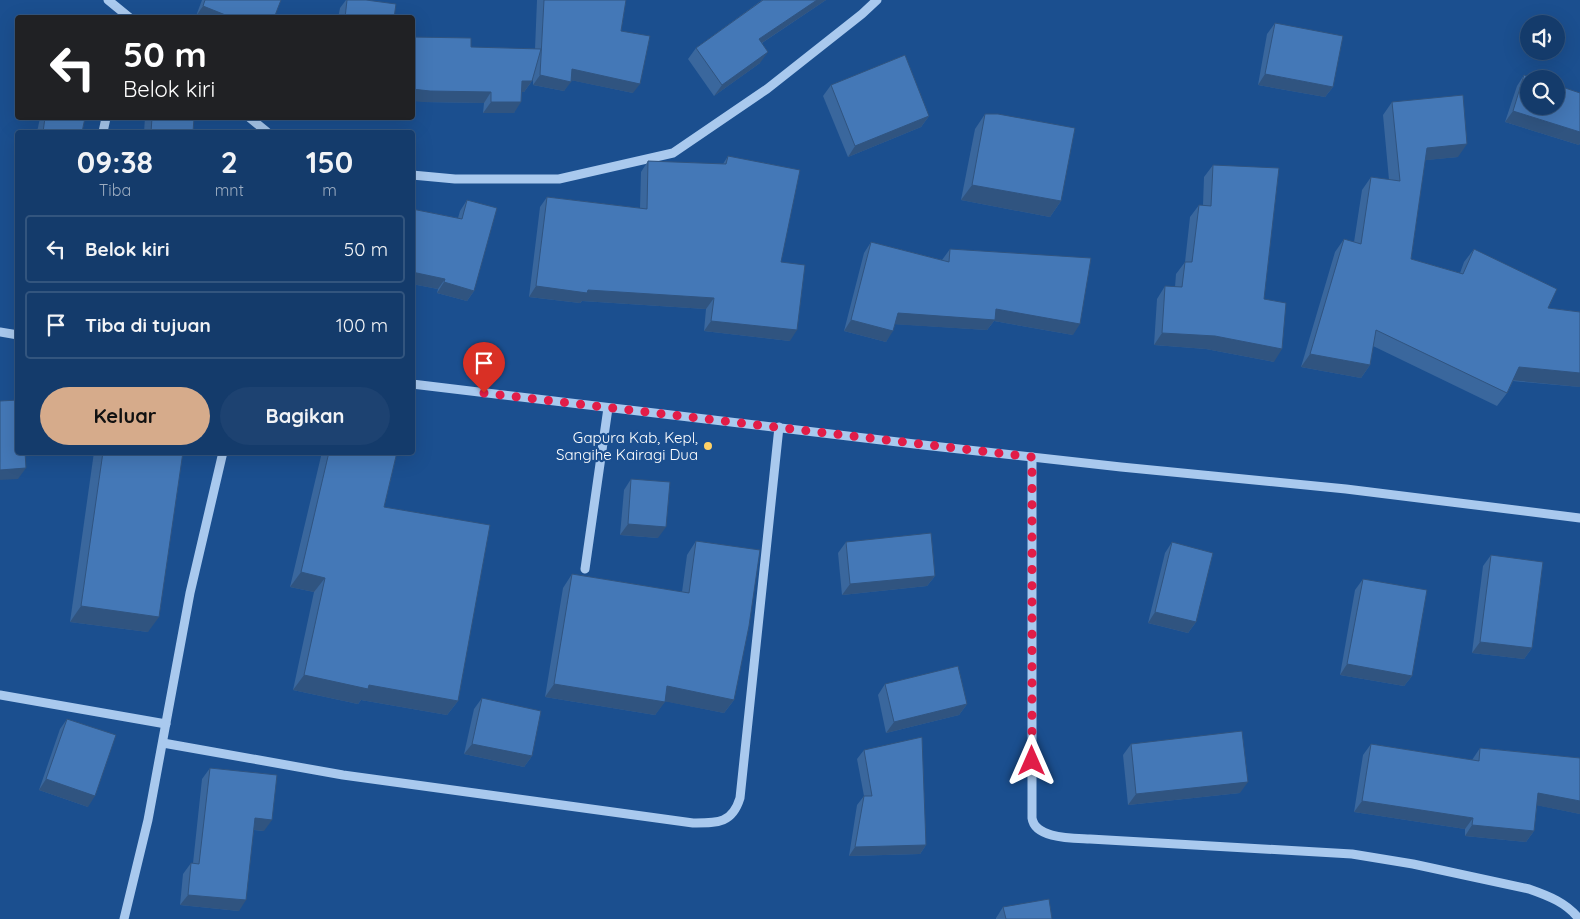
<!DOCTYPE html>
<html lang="id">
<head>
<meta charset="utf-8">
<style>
	:root { --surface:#143b6b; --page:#1d4271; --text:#f1f3f6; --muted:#9dadc1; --line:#33557e; --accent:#d6ab8b }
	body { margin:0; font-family:Quicksand,sans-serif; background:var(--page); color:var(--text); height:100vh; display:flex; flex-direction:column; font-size:19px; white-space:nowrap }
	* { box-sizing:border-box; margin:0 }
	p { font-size:16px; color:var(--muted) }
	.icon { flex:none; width:28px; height:28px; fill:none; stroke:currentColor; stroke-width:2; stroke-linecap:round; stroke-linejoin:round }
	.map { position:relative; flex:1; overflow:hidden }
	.details { position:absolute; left:15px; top:130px; width:400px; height:325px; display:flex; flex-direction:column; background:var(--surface); border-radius:5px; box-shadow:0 5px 20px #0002,0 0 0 1px var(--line) }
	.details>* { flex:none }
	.hud { position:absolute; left:15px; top:15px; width:400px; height:105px; border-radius:5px; box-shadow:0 5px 20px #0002,0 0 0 1px var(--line); background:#202124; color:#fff; overflow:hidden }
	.tools { position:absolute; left:1520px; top:15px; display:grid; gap:10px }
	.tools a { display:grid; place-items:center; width:45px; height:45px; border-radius:50%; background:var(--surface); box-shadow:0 5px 20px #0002,0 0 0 1px var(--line); font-size:25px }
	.pin { position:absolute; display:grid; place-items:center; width:42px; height:42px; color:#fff; margin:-51px -21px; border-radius:50% 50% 50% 0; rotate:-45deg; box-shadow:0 0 5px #0007 }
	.pin .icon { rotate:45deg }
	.me { position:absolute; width:55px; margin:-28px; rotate:0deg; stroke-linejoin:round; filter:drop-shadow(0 0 4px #0008) }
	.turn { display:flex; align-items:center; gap:18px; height:105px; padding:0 25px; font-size:22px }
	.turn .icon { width:65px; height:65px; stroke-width:2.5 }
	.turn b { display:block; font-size:35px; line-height:42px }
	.eta { display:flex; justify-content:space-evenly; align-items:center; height:85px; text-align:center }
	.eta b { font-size:30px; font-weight:700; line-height:35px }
	.button { display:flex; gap:10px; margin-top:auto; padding:10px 25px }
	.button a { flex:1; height:58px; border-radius:30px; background:var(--accent); color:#111; font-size:20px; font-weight:700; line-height:58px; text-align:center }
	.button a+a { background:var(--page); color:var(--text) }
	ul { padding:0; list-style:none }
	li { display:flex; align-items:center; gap:15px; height:68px; margin:0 10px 8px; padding:0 15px; border:2px solid var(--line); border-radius:5px }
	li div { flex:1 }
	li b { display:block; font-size:19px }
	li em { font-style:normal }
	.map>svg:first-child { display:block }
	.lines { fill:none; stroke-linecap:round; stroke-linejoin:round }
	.minor { stroke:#a9c9ee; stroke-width:9 }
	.wall { fill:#3a679d }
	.shaded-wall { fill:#305480 }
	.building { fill:#4478b7; stroke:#305480 }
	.route { stroke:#e11d48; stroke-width:9; stroke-dasharray:0 16.2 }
	.poi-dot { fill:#ffd166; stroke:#1b4f8f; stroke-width:2 }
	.labels { text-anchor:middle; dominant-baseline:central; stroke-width:4.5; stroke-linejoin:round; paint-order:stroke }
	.poi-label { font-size:15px; fill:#fff; stroke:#1b4f8f; text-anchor:end }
</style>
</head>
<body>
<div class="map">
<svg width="1580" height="919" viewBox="0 0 1580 919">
	<rect width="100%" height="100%" fill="#1b4f8f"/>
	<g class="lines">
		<!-- minor -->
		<g class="minor">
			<polyline points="108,0 130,18"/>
			<polyline points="250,118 267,132"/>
			<polyline points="103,132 106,118"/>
			<polyline points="412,175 455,179 559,179 673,153 767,89 862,14 877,0"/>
			<polyline points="0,332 18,335"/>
			<polyline points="412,384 923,445 1121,467 1346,489 1580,518"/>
			<path d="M1032 457V818C1035 839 1073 838 1090 839L1352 854 1413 864 1529 889C1549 896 1567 903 1579 919"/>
			<polyline points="585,569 608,408"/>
			<polyline points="0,695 166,724"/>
			<path d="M163 743 343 775 693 823C717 823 732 824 740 798L779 427"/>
			<polyline points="124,919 148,820 190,593 223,452"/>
		</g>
	</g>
	<!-- wall -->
	<g class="wall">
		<polygon points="202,0 281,0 196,16"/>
		<polygon points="346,0 366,0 394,18 338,18 340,8"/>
		<polygon points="537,0 626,0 621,31 633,93 571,80 564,91 533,85 533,75 532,81 524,92 522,92 514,113 483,113 484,103 422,102 535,49"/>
		<polygon points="762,0 826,0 762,43 760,63 714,96 688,59 696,48"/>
		<polygon points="1275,23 1333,87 1325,97 1258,85 1267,34"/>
		<polygon points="1524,75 1580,93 1580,143 1579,145 1505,122 1517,86"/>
		<polygon points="831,85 929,116 921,127 848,157 823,96"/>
		<polygon points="1392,102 1458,157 1425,160 1411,259 1460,273 1464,262 1474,249 1548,308 1580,312 1580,387 1513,381 1507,393 1497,406 1373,346 1370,365 1361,378 1301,367 1335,252 1344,239 1354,242 1362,190 1371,177 1389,180 1383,115"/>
		<polygon points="985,114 1061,201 1050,217 961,200 975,129"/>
		<polygon points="40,118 85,118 82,132 37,132"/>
		<polygon points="145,118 194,118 193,132 144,132"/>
		<polygon points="728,156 781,262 790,341 704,331 706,309 582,301 580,303 529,297 540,207 547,197 640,208 641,172 648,161 723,164"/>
		<polygon points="1213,165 1264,299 1274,362 1206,349 1154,345 1157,299 1165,286 1175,287 1176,274 1185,262 1190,217 1199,205 1203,205 1204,177"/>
		<polygon points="467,200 474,291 467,301 437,293 438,289 412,284 412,209 458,218 460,211"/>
		<polygon points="871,242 942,260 950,249 1073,335 994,321 987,330 895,324 886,342 844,331 864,253"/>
		<polygon points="94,452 183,452 148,632 70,622"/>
		<polygon points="322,452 397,452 384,507 458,701 447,715 361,700 358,704 293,690 314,592 290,587"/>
		<polygon points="631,479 658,538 620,535 624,490"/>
		<polygon points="696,541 734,700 724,713 665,701 655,715 545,697 563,588 572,574 682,592 687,555"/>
		<polygon points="846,542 935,576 927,586 842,595 838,553"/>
		<polygon points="1172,542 1196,622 1188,633 1148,623 1165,553"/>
		<polygon points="1491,555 1532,648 1524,659 1472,653 1483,566"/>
		<polygon points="1363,579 1412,676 1404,686 1340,675 1355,590"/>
		<polygon points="885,684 967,704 959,715 886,733 878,695"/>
		<polygon points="482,698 532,756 524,767 464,754 474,709"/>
		<polygon points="67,719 88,807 39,790 60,729"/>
		<polygon points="1131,744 1240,793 1128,805 1123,755"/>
		<polygon points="1371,744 1472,760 1480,748 1580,758 1580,814 1537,805 1534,831 1526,842 1465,836 1465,829 1354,812 1363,755"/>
		<polygon points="864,750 926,845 920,854 849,856 857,805 864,796 857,759"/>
		<polygon points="210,768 264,831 254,830 239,911 180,905 183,874 191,863 193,863 202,779"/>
		<polygon points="1003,907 1052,919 996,919 996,918"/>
	</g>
	<!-- shaded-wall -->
	<g class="shaded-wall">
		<polygon points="817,0 826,0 751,50 759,39"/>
		<polygon points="203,6 233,18 198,18 196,16"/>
		<polygon points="768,52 760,63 714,96 722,85"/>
		<polygon points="572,69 640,84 633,93 565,79"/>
		<polygon points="1265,74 1333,87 1325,97 1258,85"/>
		<polygon points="540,75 571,82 564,91 533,85"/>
		<polygon points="522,81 532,81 524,92 514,92"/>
		<polygon points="412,89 491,92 484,103 422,102 412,101"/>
		<polygon points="491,102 521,102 514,113 483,113"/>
		<polygon points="1513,111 1580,132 1580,143 1579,145 1505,122"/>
		<polygon points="929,116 921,127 848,157 855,146"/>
		<polygon points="1467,144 1458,157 1418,161 1427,148"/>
		<polygon points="972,185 1061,201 1050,217 961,200"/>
		<polygon points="412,272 445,279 438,289 412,284"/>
		<polygon points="444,282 474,291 467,301 437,293"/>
		<polygon points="536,286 588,290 714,298 706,309 582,301 580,303 529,297"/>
		<polygon points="996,309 1080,324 1073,335 994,321 987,330 890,324 898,313"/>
		<polygon points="851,320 893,331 886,342 844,331"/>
		<polygon points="711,321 797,330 790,341 704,331"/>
		<polygon points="1162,333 1215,336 1282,349 1274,362 1206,349 1154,345"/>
		<polygon points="1310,354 1370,365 1361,378 1301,367"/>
		<polygon points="1519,367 1580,373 1580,387 1510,380"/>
		<polygon points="26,468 18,479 0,480 0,470"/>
		<polygon points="628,524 666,527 658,538 620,535"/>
		<polygon points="301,572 325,578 314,592 290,587"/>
		<polygon points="935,576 927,586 842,595 850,584"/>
		<polygon points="81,606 159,617 148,632 70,622"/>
		<polygon points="1155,612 1196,622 1188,633 1148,623"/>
		<polygon points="1480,642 1532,648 1524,659 1472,653"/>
		<polygon points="1347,664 1412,676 1404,686 1340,675"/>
		<polygon points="304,675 369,685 458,701 447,715 361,700 358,704 293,690"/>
		<polygon points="554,684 665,702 655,715 545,697"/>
		<polygon points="667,686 734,700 724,713 658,700"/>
		<polygon points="967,704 959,715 886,733 894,722"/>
		<polygon points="472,744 532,756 524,767 464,754"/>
		<polygon points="46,779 95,796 88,807 39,790"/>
		<polygon points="1248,782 1240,793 1128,805 1136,794"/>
		<polygon points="1538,793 1580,801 1580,814 1530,804"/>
		<polygon points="1362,801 1473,818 1465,829 1354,812"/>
		<polygon points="255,818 272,820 264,831 248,829"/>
		<polygon points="1472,825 1534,831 1526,842 1465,836"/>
		<polygon points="926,845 920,854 849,856 855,847"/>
		<polygon points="188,895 246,900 239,911 180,905"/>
	</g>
	<!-- building -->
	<g class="building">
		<polygon points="205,0 281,0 274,18 233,18 203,6"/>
		<polygon points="347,0 366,0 396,4 394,18 345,18"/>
		<polygon points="544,0 626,0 621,31 650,36 640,84 572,69 571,82 540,75"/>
		<polygon points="763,0 817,0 759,39 768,52 722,85 696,48"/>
		<polygon points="1275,23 1343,36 1333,87 1265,74"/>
		<polygon points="412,37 471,38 471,47 541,49 532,81 522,81 521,102 491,102 491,92 430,91 412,89"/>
		<polygon points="905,55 929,116 855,146 831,85"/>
		<polygon points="1524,75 1536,79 1529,79 1529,106 1556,106 1556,85 1580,93 1580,132 1513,111"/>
		<polygon points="1463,95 1467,144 1427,148 1411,259 1463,274 1474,249 1557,289 1548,308 1580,312 1580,373 1519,367 1507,393 1376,330 1370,365 1310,354 1344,239 1361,244 1371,177 1400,181 1392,102"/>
		<polygon points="985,114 998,114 1075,128 1061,201 972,185"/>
		<polygon points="45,118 85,118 82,132 43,132"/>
		<polygon points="152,118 194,118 193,132 151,132"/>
		<polygon points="728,156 800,170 781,262 805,265 797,330 711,321 714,298 588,290 587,293 536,286 547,197 647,209 648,161 726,164"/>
		<polygon points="1213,165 1279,168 1264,299 1286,303 1282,349 1215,336 1162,333 1165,286 1182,287 1185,262 1192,262 1199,205 1211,206"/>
		<polygon points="467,200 497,208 474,291 444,282 445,279 412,272 412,209 462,219"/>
		<polygon points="871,242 949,262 950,249 1091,258 1080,324 996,309 995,320 898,313 893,331 851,320"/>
		<polygon points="18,400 18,452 25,452 26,468 0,470 0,401"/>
		<polygon points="103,452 183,452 159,617 81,606"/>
		<polygon points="329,452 397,452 384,507 490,525 458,701 369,685 368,689 304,675 325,578 301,572"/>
		<polygon points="631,479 670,482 666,527 628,524"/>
		<polygon points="931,533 935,576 850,584 846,542"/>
		<polygon points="696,541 760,550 749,626 734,700 667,686 665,702 554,684 572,574 689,593"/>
		<polygon points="1172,542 1213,553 1196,622 1155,612"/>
		<polygon points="1491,555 1543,562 1532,648 1480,642"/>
		<polygon points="1363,579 1427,590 1412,676 1347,664"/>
		<polygon points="958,666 967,704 894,722 885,684"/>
		<polygon points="482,698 541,711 532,756 472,744"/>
		<polygon points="67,719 116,735 95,796 46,779"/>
		<polygon points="1242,731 1248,782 1136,794 1131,744"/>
		<polygon points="922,737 926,845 855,847 864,796 872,796 864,750"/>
		<polygon points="1371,744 1479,761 1480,748 1580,758 1580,801 1538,793 1534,831 1472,825 1473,818 1362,801"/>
		<polygon points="210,768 277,775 272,820 255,818 246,900 188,895 191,863 199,864"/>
		<polygon points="1049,899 1052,919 1006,919 1003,907"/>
	</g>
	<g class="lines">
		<!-- route -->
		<polyline class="route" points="484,393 1032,457 1032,761"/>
	</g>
	<!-- markers -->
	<circle class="poi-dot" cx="708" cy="446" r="5"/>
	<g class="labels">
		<!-- poi labels -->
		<g class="poi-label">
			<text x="698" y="437">Gapura Kab, Kepl,<tspan x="698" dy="17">Sangihe Kairagi Dua</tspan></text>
		</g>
	</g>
</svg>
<div class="tools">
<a><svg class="icon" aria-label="sound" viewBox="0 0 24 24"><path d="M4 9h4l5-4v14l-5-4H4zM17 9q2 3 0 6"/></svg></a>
<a><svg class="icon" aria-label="search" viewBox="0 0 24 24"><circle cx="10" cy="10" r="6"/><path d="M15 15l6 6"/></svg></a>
</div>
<div class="pin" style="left:484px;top:393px;background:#d93025"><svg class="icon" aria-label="arrive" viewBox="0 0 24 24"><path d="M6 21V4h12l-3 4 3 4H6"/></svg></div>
<svg class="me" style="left:1032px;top:761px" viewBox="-20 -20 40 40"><path d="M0-17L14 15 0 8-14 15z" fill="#e11d48" stroke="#fff" stroke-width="4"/></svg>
<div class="hud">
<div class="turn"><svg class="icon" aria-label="left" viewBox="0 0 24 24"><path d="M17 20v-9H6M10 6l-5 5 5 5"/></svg><div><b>50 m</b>Belok kiri</div></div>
</div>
<section class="details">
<div class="eta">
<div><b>09:38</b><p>Tiba</p></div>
<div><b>2</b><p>mnt</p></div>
<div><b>150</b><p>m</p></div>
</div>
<ul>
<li><svg class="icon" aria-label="left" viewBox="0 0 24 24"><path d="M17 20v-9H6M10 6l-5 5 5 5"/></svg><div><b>Belok kiri</b></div><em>50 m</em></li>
<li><svg class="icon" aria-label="arrive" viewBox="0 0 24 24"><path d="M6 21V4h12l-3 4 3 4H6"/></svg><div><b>Tiba di tujuan</b></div><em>100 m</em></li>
</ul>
<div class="button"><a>Keluar</a><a>Bagikan</a></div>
</section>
</div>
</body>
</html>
